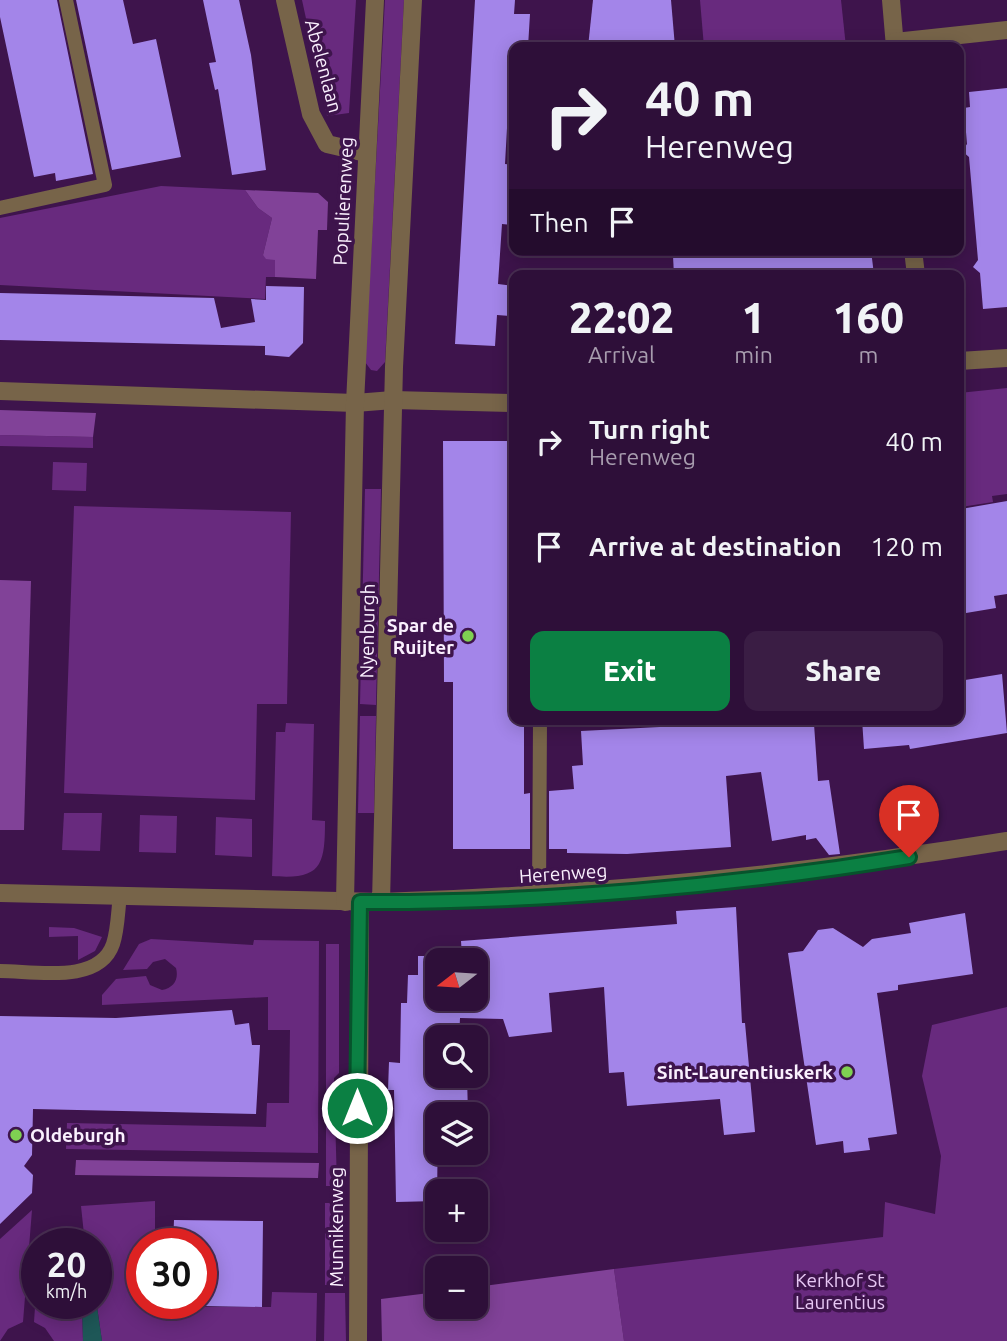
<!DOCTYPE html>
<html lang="en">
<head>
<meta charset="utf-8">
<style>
	:root { --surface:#2e0f39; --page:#3a1d44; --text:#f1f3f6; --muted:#a79cae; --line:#492f53; --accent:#0b8043 }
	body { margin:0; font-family:Ubuntu,sans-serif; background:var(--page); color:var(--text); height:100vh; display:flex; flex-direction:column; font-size:26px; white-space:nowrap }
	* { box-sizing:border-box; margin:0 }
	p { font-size:23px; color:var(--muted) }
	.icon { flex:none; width:38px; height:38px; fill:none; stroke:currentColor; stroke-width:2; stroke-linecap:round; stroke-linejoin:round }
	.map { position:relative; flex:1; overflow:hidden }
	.drawer { position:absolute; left:509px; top:270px; width:455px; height:455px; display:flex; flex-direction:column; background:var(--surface); border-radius:14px; box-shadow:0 4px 18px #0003,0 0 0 2px var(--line) }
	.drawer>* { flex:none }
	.top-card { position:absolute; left:509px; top:42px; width:455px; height:214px; border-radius:14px; box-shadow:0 4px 18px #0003,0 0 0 2px var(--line); background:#2e0f39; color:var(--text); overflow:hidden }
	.needle { width:46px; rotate:253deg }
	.buttons { position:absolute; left:425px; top:948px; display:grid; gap:14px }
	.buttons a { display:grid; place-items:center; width:63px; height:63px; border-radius:14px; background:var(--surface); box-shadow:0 4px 18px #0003,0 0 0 2px var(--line); font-size:35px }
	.speed { position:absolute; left:21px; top:1228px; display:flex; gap:14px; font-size:35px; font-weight:700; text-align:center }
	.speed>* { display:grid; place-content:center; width:91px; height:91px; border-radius:50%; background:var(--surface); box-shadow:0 4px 18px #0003,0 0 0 2px var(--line); line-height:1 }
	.speed small { font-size:18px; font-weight:400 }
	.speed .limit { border:10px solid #d22; background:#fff; color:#111 }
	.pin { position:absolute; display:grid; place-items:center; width:60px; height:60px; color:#fff; margin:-72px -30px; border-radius:50% 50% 50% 0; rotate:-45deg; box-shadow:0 0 7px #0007 }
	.pin .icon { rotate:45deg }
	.me { position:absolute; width:77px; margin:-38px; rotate:0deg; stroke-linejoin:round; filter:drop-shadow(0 0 5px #0008) }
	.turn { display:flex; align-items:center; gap:24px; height:147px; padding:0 21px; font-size:32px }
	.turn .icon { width:91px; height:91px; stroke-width:2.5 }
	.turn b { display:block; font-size:49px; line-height:60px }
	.then { display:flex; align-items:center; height:66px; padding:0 21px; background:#0003; gap:14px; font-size:26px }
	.eta { display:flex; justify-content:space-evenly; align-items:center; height:119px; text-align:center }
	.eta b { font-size:42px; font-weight:800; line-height:49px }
	.primary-button { display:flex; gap:14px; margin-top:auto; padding:14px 21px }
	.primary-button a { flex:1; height:80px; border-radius:14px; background:var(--accent); color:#fff; font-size:28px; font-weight:800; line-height:80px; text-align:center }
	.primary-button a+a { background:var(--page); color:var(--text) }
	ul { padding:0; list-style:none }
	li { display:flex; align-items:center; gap:21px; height:105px; padding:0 21px }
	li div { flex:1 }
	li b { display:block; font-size:26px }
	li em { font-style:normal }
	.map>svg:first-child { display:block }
	.green { fill:#682a7e }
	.forest { fill:#814298 }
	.water { fill:#1e5757 }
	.building { fill:#a385e9; fill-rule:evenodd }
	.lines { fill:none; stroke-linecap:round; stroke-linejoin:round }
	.service { stroke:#776449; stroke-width:14 }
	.minor { stroke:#776449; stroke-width:18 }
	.tertiary { stroke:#776449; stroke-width:18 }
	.route-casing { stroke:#07532c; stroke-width:18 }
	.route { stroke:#0b8043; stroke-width:12 }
	.poi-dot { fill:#7fd052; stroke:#3e144c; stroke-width:2.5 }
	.labels { text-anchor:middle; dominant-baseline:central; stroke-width:7; stroke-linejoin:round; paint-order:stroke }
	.street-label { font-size:19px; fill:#faf0fe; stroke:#3e144c }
	.poi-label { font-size:19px; font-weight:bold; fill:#faf0fe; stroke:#3e144c; text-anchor:end }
	.park-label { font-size:19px; fill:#e7c7f4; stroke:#3e144c }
</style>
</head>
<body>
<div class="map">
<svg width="1007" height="1341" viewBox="0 0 1007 1341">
	<rect width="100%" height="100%" fill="#3e144c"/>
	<!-- green -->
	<g class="green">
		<polygon points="302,0 356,0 349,113 327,116"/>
		<polygon points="385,0 404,0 385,362 377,371 371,370 365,362"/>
		<polygon points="700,0 841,0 846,47 704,47"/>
		<polygon points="161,186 245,190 258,208 272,218 263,255 275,259 275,277 266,277 265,299 0,285 0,218"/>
		<polygon points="1007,388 1007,494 992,496 993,502 961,507 959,393"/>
		<polygon points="0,435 93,437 93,448 0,446"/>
		<polygon points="53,462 87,463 86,491 52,490"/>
		<polygon points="365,489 381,489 376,705 360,704"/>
		<polygon points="74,506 291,512 287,704 257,704 255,800 64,793"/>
		<polygon points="360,716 376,716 374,813 358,813"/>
		<path d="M286 723 314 724 312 820 325 821C325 866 321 880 272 876L276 732H285Z"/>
		<polygon points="64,813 102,813 100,851 62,850"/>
		<polygon points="140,815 177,816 176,853 139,852"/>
		<polygon points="216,817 252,819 252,857 215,855"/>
		<polygon points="49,927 74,928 102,937 95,951 78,960 78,936 49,937"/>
		<path d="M151 939 253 945 254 940 319 941 318 1153 66 1149 67 1123 266 1127 267 1103H289L290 1030H268V997L102 1005V995L116 979 146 976 150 985 162 990C174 988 179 979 176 968L165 959 153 962 147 969 123 970 139 944Z"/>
		<polygon points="326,944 339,944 339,1073 334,1078 337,1186 326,1186"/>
		<polygon points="1007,1007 1007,1341 624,1341 614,1269 883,1237 885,1202 935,1214 941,1156 922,1076 932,1025"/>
		<polygon points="155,1201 155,1244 142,1244 142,1304 154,1304 155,1307 271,1307 272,1292 317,1293 316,1341 102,1341 96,1300 96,1244 85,1244 81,1206"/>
		<polygon points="325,1203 344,1203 345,1285 325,1285"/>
		<polygon points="32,1210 23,1322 8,1329 0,1341 0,1239"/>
		<polygon points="36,1292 37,1304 82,1304 83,1341 54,1341 45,1328 34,1322"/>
		<polygon points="325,1293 345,1293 346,1341 324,1341"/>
	</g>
	<!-- forest -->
	<g class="forest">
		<polygon points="245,190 318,193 328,202 327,230 318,230 316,279 275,277 275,260 266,259 263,255 272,218 258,208"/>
		<polygon points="0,410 96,413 93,437 0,435"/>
		<polygon points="0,580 31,581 24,830 0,830"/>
		<polygon points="76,1160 319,1163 318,1178 75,1175"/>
		<polygon points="614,1269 624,1341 382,1341 381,1299 437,1292 438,1307 476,1307 476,1287"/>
	</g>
	<!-- water -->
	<polygon class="water" points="96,1300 102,1341 83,1341 82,1304 96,1304"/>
	<!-- building -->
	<g class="building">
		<polygon points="0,0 57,0 93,174 56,181 55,173 34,177 0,17"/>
		<polygon points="76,0 123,0 133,44 156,39 181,157 112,170"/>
		<polygon points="203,0 239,0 251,55 266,170 232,175 218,89 215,90 209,63 216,62"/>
		<polygon points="475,0 515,0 514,14 530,14 528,47 514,47 514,74 510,74 505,164 514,165 511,195 514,195 514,225 502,224 498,284 513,286 511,316 497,315 495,346 455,344"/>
		<polygon points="593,0 671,0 675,47 588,47"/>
		<polygon points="1007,88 1007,307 983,309 980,273 973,267 978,260 969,157 962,151 967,144 964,108 970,107 969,92"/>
		<polygon points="741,250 871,250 874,275 674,275 673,256"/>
		<polygon points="266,286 304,287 303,343 289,357 265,355 265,346 0,340 0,293 214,298 221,328 255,322 251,299 266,300"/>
		<polygon points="443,441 514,441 514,719 524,719 524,794 530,793 530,849 453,849 453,682 444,682"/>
		<polygon points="1007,501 1007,594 994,596 996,608 966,613 964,598 959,599 959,535 965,534 961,509"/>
		<polygon points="1002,674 1007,733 910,749 909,745 864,749 862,719 959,719 959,681"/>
		<polygon points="718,719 791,719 792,726 814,724 818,781 829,780 840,854 829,855 816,838 806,840 806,835 772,841 761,772 726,776 731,847 627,854 567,853 567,849 549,849 549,791 574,789 572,766 583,765 581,731 719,724"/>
		<path d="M736 907 742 1023H745L755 1132 724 1135 720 1099 627 1106 624 1072 609 1073 604 987 549 993 552 1032 509 1037 503 1019 460 1018 459 1038H438V1076H467L468 1115H438L437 1201 396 1202 394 1090H388L389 1062 400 1063 401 1003H407L408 975H418V956H462L461 941 677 924 676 911ZM438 961H476V999H438Z"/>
		<polygon points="965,913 973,974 898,985 898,990 877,993 897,1134 868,1138 870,1150 844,1153 843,1141 816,1145 788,953 803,951 818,930 833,928 863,947 872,939 911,933 909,923"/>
		<polygon points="232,1010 235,1025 249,1023 252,1045 260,1045 256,1114 33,1109 32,1155 24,1166 33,1175 32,1193 0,1224 0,1016 116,1018"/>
		<polygon points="174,1220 263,1221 262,1307 201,1306 201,1244 173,1244"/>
	</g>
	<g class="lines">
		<!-- service -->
		<g class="service">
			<polyline points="0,208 105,185 66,0"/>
			<polyline points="539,897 540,720 547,719"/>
			<path d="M0 971C34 971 99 985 113 944 118 929 118 910 120 895"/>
		</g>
		<!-- minor -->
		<g class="minor">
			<polyline points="285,0 311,114 327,144 366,153"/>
			<polyline points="891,0 895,47"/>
			<polyline points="895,42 1007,30"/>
			<polyline points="913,250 916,275"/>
			<polyline points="959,361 1007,358"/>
			<polyline points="0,391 355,403"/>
			<polyline points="393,400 514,403"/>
			<path d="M381 902C594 895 797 875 1007 841"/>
			<polyline points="358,1341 360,902"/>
		</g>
		<!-- tertiary -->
		<g class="tertiary">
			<polyline points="355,403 393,400"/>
			<polyline points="0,893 381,902 394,367 413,0"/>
			<polyline points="345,902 355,403 375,0"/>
		</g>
	</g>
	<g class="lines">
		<!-- route casing -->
		<g class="route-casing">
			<path id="route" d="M357 1108 360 902C539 903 733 886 909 857"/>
		</g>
		<!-- route -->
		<use href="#route" class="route"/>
	</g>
	<!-- markers -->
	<g class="poi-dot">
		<circle cx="468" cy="636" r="7"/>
		<circle cx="847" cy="1072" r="7"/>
		<circle cx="16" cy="1135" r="7"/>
	</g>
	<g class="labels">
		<!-- street labels -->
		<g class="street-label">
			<text transform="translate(324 66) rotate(75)">Abelenlaan</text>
			<text transform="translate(343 201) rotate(-87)">Populierenweg</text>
			<text transform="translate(367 631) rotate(-89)">Nyenburgh</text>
			<text transform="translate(563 873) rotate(-4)">Herenweg</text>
			<text transform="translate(336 1227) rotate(-90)">Munnikenweg</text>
		</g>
		<!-- poi labels -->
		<g class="poi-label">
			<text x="454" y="625">Spar de<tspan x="454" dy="22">Ruijter</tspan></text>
			<text x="833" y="1072">Sint-Laurentiuskerk</text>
			<text x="30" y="1135" text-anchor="start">Oldeburgh</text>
		</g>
		<!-- park labels -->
		<g class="park-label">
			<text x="840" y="1280">Kerkhof St<tspan x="840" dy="22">Laurentius</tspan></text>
		</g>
	</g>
</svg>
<div class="buttons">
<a><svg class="needle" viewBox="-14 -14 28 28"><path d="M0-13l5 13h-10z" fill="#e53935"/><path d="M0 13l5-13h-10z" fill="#a79cae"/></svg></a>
<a><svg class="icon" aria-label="search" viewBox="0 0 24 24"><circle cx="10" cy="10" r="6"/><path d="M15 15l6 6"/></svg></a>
<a><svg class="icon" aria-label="layers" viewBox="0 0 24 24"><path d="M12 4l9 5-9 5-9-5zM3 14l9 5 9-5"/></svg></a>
<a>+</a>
<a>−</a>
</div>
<div class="speed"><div>20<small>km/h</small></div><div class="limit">30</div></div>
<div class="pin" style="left:909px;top:857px;background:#d93025"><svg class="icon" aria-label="arrive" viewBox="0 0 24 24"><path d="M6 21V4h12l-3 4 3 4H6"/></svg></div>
<svg class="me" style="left:357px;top:1108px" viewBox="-20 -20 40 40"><circle r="17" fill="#0b8043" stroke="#fff" stroke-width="3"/><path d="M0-11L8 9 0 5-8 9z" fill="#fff"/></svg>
<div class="top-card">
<div class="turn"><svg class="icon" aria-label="right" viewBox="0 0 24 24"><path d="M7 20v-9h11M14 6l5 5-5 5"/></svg><div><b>40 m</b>Herenweg</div></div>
<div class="then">Then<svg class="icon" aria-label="arrive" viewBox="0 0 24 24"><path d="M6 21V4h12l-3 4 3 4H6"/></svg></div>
</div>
<section class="drawer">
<div class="eta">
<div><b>22:02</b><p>Arrival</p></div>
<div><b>1</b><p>min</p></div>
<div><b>160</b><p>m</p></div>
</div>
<ul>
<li><svg class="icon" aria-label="right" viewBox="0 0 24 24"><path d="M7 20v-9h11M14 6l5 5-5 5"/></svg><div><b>Turn right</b><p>Herenweg</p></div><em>40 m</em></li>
<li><svg class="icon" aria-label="arrive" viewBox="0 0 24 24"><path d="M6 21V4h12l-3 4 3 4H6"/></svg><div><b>Arrive at destination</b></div><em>120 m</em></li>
</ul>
<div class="primary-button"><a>Exit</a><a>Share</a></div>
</section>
</div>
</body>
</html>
